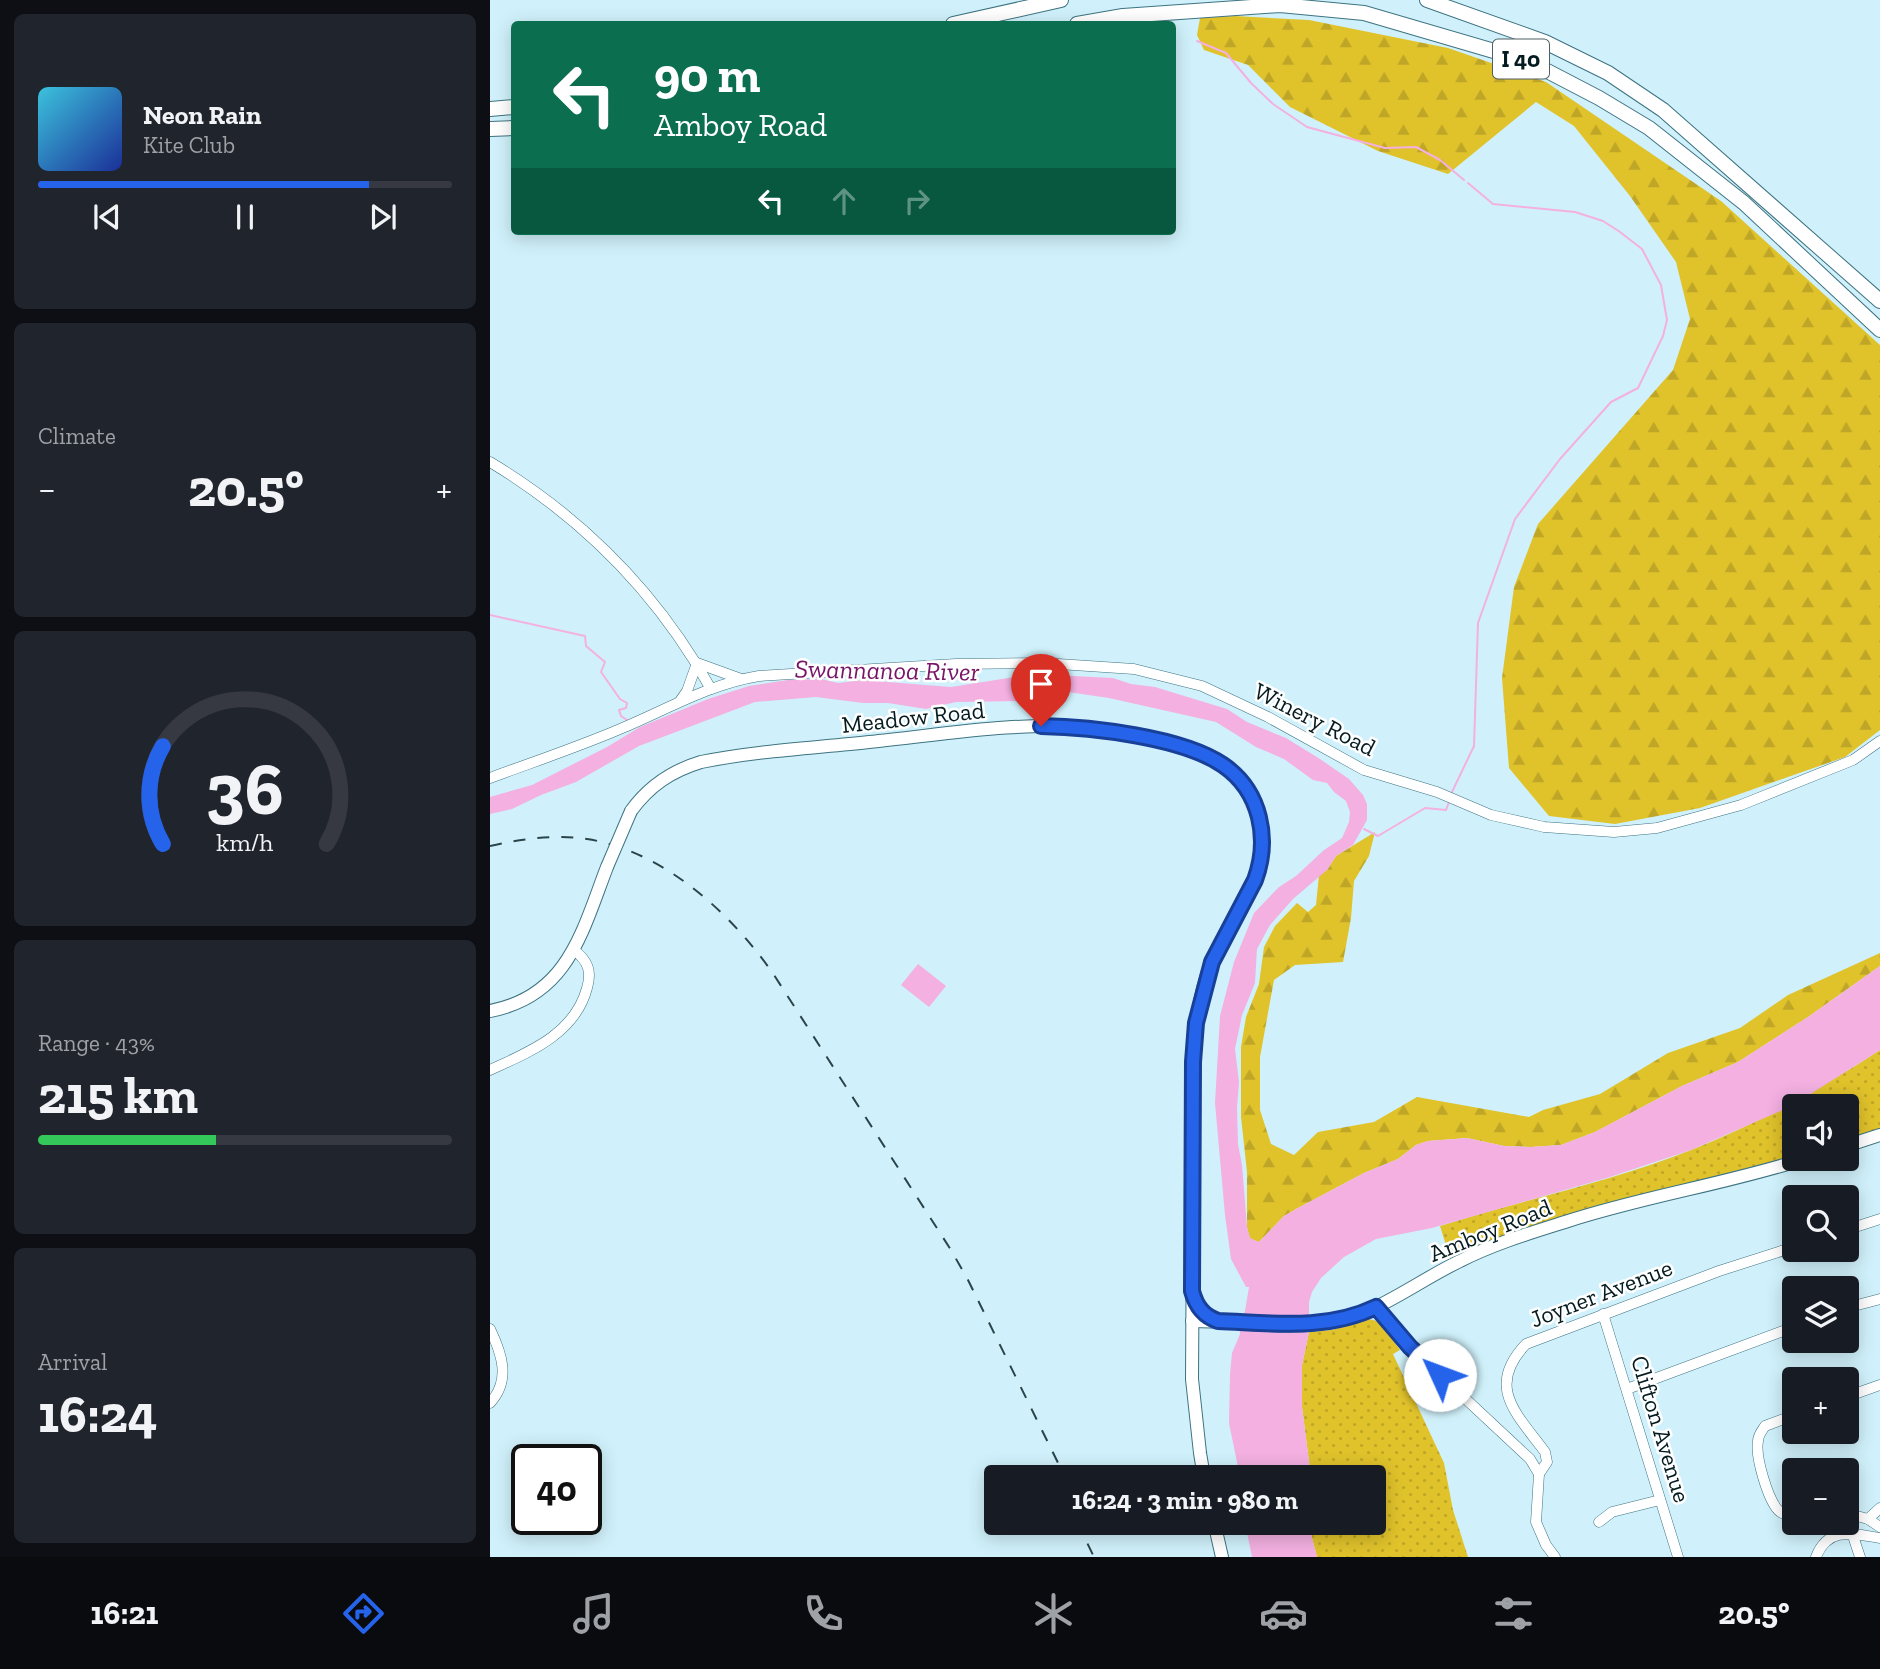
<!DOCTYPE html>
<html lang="en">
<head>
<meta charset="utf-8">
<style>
	body { margin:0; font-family:"Zilla Slab",serif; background:#20242c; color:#f1f3f6; height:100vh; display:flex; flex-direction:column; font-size:26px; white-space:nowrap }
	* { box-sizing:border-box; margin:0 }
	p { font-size:23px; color:#9ea1a6 }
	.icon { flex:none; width:38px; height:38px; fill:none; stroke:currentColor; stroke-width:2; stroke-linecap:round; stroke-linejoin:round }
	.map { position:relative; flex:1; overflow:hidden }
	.drawer { display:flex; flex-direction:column; gap:14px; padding:14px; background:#0d0f14; width:490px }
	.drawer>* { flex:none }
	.hud { position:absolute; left:21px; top:21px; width:665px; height:214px; border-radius:7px; box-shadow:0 4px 18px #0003; background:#0b6e4f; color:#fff; overflow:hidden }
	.buttons { position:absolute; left:1292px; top:1094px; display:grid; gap:14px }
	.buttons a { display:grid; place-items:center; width:77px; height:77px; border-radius:7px; background:#171b24; box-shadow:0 4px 18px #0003; font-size:35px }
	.speed { position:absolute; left:21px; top:1444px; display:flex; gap:14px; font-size:35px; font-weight:700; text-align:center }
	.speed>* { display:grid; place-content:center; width:91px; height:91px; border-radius:50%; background:#171b24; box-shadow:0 4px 18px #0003; line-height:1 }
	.speed .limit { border:4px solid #111; border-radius:10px; background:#fff; color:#111 }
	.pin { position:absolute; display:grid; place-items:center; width:60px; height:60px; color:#fff; margin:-72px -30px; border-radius:50% 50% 50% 0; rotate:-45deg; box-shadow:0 0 7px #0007 }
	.pin .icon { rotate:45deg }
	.me { position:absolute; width:77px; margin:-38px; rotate:313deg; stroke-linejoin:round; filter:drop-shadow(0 0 5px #0008) }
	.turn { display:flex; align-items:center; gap:24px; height:147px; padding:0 28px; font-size:32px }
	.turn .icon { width:91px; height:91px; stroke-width:2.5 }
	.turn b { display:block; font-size:49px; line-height:60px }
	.lanes { display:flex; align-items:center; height:66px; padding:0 28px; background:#0003; justify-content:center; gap:35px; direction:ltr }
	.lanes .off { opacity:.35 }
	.big { font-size:52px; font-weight:800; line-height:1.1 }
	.drawer .widget { flex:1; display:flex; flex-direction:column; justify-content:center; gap:10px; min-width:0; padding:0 24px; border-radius:10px; background:#20242c }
	.drawer .dial { align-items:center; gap:0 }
	.dial svg { height:182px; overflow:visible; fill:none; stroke:#363941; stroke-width:7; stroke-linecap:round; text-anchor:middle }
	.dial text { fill:#f1f3f6; stroke:none }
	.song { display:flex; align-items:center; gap:21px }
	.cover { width:84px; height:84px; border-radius:10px; background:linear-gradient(135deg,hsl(190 70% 55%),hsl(230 70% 35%)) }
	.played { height:7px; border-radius:4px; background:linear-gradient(90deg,#2563eb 80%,#363941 80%) }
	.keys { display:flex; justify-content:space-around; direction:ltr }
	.heat { display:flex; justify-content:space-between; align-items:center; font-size:38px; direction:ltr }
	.charge { height:10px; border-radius:5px; background:linear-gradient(90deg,#34c759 43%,#363941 0) }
	.trip { position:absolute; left:494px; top:1465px; width:402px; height:70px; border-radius:7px; background:#171b24; box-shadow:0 4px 18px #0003; font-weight:800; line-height:70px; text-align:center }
	.tabs { display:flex; height:112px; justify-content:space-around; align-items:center; background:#090b0e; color:#9ea1a6 }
	.tabs .icon { width:49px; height:49px }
	.tabs .active { color:#2563eb }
	.tabs b { font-size:32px; color:#f1f3f6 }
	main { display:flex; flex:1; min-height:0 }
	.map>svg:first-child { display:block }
	.forest { fill:url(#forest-firs) }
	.park { fill:url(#park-dots) }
	.water { fill:#f3b0e1 }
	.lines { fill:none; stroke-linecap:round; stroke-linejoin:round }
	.stream { stroke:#f3b0e1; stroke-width:2 }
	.minor-casing { stroke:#3d7381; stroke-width:11 }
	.major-casing { stroke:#3d7381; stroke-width:14 }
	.highway-casing { stroke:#3d7381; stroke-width:16 }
	.minor { stroke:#fff; stroke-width:10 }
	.major { stroke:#fff; stroke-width:12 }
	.highway { stroke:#fff; stroke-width:14 }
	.rail { stroke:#2b444a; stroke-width:2; stroke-dasharray:12 12; stroke-linecap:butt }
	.major-bridge-casing { stroke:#3d7381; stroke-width:14; stroke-linecap:butt }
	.major-bridge { stroke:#fff; stroke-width:12 }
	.route-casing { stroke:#184099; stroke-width:18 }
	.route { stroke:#2563eb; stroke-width:12 }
	.labels { text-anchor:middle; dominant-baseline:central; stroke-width:5; stroke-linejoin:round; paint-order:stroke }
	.shield { fill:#fff; stroke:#4f5f63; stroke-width:2 }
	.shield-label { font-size:23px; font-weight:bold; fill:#041b20 }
	.street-label { font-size:24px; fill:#041b20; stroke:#fff }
	.water-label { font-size:26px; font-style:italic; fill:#781566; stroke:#fff }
</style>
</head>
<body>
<main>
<section class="drawer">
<div class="widget">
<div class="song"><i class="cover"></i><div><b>Neon Rain</b><p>Kite Club</p></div></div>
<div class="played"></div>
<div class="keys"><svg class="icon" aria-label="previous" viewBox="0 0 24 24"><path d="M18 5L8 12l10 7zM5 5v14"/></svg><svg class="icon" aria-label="pause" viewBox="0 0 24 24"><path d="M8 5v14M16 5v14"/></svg><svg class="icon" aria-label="next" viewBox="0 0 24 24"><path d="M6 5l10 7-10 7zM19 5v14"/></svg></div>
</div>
<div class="widget"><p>Climate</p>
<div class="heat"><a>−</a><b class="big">20.5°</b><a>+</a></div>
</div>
<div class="widget dial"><svg viewBox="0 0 100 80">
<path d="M14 69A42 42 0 1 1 86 69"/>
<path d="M14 69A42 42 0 0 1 14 26" stroke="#2563eb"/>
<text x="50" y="56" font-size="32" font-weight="700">36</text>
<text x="50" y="72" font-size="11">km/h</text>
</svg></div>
<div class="widget"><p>Range · 43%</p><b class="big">215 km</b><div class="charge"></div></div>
<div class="widget"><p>Arrival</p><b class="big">16:24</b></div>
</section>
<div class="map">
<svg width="1390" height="1557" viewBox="0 0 1390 1557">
	<defs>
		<pattern id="forest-firs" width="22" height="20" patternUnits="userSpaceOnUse" patternTransform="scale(1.75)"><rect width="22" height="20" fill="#e0c22b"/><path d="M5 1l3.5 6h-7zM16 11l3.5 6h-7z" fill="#bfa626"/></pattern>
		<pattern id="park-dots" width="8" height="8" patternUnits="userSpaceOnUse" patternTransform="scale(1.75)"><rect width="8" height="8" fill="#e0c22b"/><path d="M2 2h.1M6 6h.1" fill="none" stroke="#bfa626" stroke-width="1.8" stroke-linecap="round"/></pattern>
	</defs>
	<rect width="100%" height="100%" fill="#d0f1fb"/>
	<g class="forest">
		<polygon points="745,16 819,20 958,48 1056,82 1231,201 1390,345 1390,730 1355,757 1210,808 1125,824 1059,816 1019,768 1012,678 1024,587 1048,524 1183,370 1200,319 1186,262 1140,196 1084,126 1046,102 958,174 888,151 800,107 758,65 714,50 707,35 710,18"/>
		<polygon points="885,832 879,856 864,881 861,918 853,962 805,965 784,980 770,1057 770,1110 781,1144 804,1155 828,1132 884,1122 927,1097 1039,1117 1053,1110 1110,1094 1178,1053 1250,1028 1298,995 1390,953 1390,966 1318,1017 1248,1062 1192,1086 1105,1132 1071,1145 1041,1147 1014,1146 977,1138 938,1141 926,1145 908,1159 874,1173 808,1208 794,1216 769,1242 760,1239 757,1227 757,1172 751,1117 751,1047 756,1017 769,984 774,947 785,926 807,903 818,912 826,905 829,875 837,870 846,856"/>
	</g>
	<g class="park">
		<path d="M1390 1050V1129L1356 1140V1106H1304V1156L1087 1212 1007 1238 960 1258 950 1226C1033 1200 1120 1182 1201 1150 1267 1124 1330 1089 1390 1050Z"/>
		<polygon points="879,1319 890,1322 910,1350 903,1354 954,1463 963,1510 978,1557 827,1557 822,1538 822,1523 884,1522 884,1477 821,1477 812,1407 812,1365 819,1332 842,1330"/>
	</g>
	<g class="water">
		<polygon points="544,674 623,678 641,684 665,687 737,709 757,722 796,738 830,759 859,779 873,795 877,804 877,820 863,845 846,856 837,870 803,899 780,925 767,949 765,983 752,1015 745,1049 749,1082 747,1108 748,1144 752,1165 757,1227 760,1238 769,1242 794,1216 808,1208 874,1173 908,1159 926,1145 938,1141 977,1138 1014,1146 1041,1147 1071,1145 1105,1132 1192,1086 1248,1062 1318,1017 1390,966 1390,1050 1300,1107 1201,1150 1120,1177 942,1228 886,1239 854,1257 831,1278 822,1292 819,1302 819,1332 812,1365 812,1407 821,1477 750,1477 739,1423 740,1374 742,1353 750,1334 749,1325 755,1311 759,1287 756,1287 741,1259 735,1215 725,1103 730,1016 744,962 764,913 789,887 806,876 834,850 852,838 859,822 860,812 856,801 844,792 837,783 823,780 794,759 766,747 726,722 619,698 578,692 528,701 466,702 436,709 398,703 373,703 326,697 265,702 149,746 86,782 51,795 22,809 0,814 0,797 42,785 117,747 150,727 218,699 259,686 298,680 331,679 348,683 373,680 461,687"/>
		<polygon points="428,964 456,986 439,1007 411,985"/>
		<polygon points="755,1523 822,1523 822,1538 827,1557 762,1557"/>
	</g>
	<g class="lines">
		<g class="stream">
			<polyline points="707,41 736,53 761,83 783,104 817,127 895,148 926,147 950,160 974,180"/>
			<polyline points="0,615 95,636 96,646 115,662 111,672 130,699 137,703 136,708 129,710 131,716 137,720"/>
			<polyline points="961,794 984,746 988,623 1025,519 1070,459 1121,402 1148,388 1173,336 1177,320 1171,285 1152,249 1130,232 1113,221 1085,212 1003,204 978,183"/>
			<polyline points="874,829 888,836 935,808 956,810 959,802"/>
		</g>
		<g class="minor-casing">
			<g id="minor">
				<path d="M0 462C93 518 168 594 221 689"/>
				<polyline points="190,701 197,691 207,663 251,679"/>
				<path d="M0 778C43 762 88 747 130 729 176 710 219 684 269 676L466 664 553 663 644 669 712 686 778 717 874 770 947 792 1001 815 1054 827 1124 832 1167 828 1251 805 1363 760 1390 741"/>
				<path d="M0 1070C39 1052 85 1034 97 988 102 971 98 961 84 950"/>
				<polyline points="1356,1230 1390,1219"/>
				<polyline points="886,1307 920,1347 1040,1459 1049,1474 1046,1522 1056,1545 1065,1557"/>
				<polyline points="1356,1308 1390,1299"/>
				<polyline points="1113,1314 1188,1557"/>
				<path d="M0 1329C12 1354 21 1380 0 1403"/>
				<polyline points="1137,1389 1304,1327"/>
				<polyline points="1356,1397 1390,1385"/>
				<path d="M1304 1415 1275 1426C1272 1431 1268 1435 1268 1441 1265 1457 1278 1499 1288 1510 1293 1515 1298 1515 1304 1516"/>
				<path d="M1049 1474 1057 1462 1055 1452C1027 1414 995 1387 1036 1344L1229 1271 1304 1247"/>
				<polyline points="1356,1513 1378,1519 1390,1527"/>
				<polyline points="1378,1519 1390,1508"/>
				<polyline points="1109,1522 1122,1512 1170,1500"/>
				<polyline points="1362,1533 1370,1557"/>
				<path d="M1326 1557C1338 1526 1363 1534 1390 1538"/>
			</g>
		</g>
		<g class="major-casing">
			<g id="major">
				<path d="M141 811C159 786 181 771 211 762 266 751 323 748 379 742 451 735 527 721 600 728 624 731 648 736 672 742 721 754 765 773 772 829 778 879 740 917 722 960 711 988 706 1018 704 1048L702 1379 710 1453 714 1477"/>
				<path d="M0 1011C78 996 92 932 117 867"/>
				<polyline points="1356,1146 1390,1135"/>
				<path d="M702 1321C750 1321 803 1332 851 1320 894 1309 930 1280 970 1261 1003 1244 1040 1233 1075 1222 1154 1196 1237 1184 1317 1158"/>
				<polyline points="724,1522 732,1557"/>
			</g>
		</g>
		<g class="highway-casing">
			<g id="highway">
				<polyline points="937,0 1055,42 1118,73 1173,110 1390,301"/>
				<polyline points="463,24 571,0"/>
				<polyline points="587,24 633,16 790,5 874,13 1038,61 1109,98 1159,128 1254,203 1390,330"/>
				<polyline points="0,109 24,107"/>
				<polyline points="0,129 24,128"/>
			</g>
		</g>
		<use href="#minor" class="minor"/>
		<use href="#major" class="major"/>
		<use href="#highway" class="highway"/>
		<g class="rail">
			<path d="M0 846C32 839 64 834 97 839 174 851 242 914 284 975L461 1250 478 1280 575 1477"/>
			<polyline points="587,1522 604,1557"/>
		</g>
		<g class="major-bridge-casing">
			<polyline id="major-bridge" points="117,867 141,811"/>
		</g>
		<use href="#major-bridge" class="major-bridge"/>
	</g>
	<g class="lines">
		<g class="route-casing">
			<path id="route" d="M551 726C601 727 692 737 733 765 771 791 780 839 765 880L722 962 706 1023 703 1062 702 1291C706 1306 713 1316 728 1321 782 1323 836 1331 886 1307L920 1347 950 1375"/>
		</g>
		<use href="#route" class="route"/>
	</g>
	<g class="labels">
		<rect class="shield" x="1003" y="39.5" width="56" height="39" rx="5"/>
		<g class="shield-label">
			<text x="1031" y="59">I 40</text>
		</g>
		<g class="street-label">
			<text transform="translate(423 717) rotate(-6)">Meadow Road</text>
			<text transform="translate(825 719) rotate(27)">Winery Road</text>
			<text transform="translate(1000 1230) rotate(-22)">Amboy Road</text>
			<text transform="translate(1111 1293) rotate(-21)">Joyner Avenue</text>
			<text transform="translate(1171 1429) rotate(73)">Clifton Avenue</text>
		</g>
		<g class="water-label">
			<text transform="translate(397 670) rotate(1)">Swannanoa River</text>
		</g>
	</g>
</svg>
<div class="buttons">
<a><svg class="icon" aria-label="sound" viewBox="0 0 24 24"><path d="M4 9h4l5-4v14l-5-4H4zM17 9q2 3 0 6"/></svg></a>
<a><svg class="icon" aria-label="search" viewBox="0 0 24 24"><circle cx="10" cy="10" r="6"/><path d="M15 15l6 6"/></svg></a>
<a><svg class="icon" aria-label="layers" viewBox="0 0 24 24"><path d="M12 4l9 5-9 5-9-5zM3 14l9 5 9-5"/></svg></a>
<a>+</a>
<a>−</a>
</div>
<div class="speed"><div class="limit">40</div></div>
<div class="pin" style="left:551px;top:726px;background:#d93025"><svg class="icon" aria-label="arrive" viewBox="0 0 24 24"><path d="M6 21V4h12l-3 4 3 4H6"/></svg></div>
<svg class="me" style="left:950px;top:1375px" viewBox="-20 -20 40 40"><circle r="19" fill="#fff"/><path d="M0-13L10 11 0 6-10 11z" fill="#2563eb"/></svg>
<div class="trip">16:24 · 3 min · 980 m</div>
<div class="hud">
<div class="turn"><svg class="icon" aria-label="left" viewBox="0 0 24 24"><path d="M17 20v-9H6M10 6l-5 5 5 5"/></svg><div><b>90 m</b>Amboy Road</div></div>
<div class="lanes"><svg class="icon" aria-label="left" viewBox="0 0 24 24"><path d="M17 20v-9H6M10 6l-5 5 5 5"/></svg><svg class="icon off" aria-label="ahead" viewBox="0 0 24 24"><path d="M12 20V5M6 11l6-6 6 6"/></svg><svg class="icon off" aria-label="right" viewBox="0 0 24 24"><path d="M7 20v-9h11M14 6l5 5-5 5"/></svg></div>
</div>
</div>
</main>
<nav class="tabs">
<b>16:21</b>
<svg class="icon active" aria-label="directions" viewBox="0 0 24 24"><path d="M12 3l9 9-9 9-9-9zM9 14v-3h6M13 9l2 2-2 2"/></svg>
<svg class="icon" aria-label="music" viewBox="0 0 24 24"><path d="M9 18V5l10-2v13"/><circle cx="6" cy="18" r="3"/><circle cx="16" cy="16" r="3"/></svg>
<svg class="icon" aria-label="phone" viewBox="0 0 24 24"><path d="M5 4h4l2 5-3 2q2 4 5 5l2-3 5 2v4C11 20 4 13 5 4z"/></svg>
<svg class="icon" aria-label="climate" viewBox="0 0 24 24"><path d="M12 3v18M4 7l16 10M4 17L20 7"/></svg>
<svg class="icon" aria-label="car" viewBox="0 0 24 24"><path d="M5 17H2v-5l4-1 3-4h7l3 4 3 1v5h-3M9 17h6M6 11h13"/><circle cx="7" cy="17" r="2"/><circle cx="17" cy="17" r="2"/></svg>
<svg class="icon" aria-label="filters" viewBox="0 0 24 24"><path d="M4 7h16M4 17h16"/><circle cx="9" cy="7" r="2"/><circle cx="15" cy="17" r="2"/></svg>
<b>20.5°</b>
</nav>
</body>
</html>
